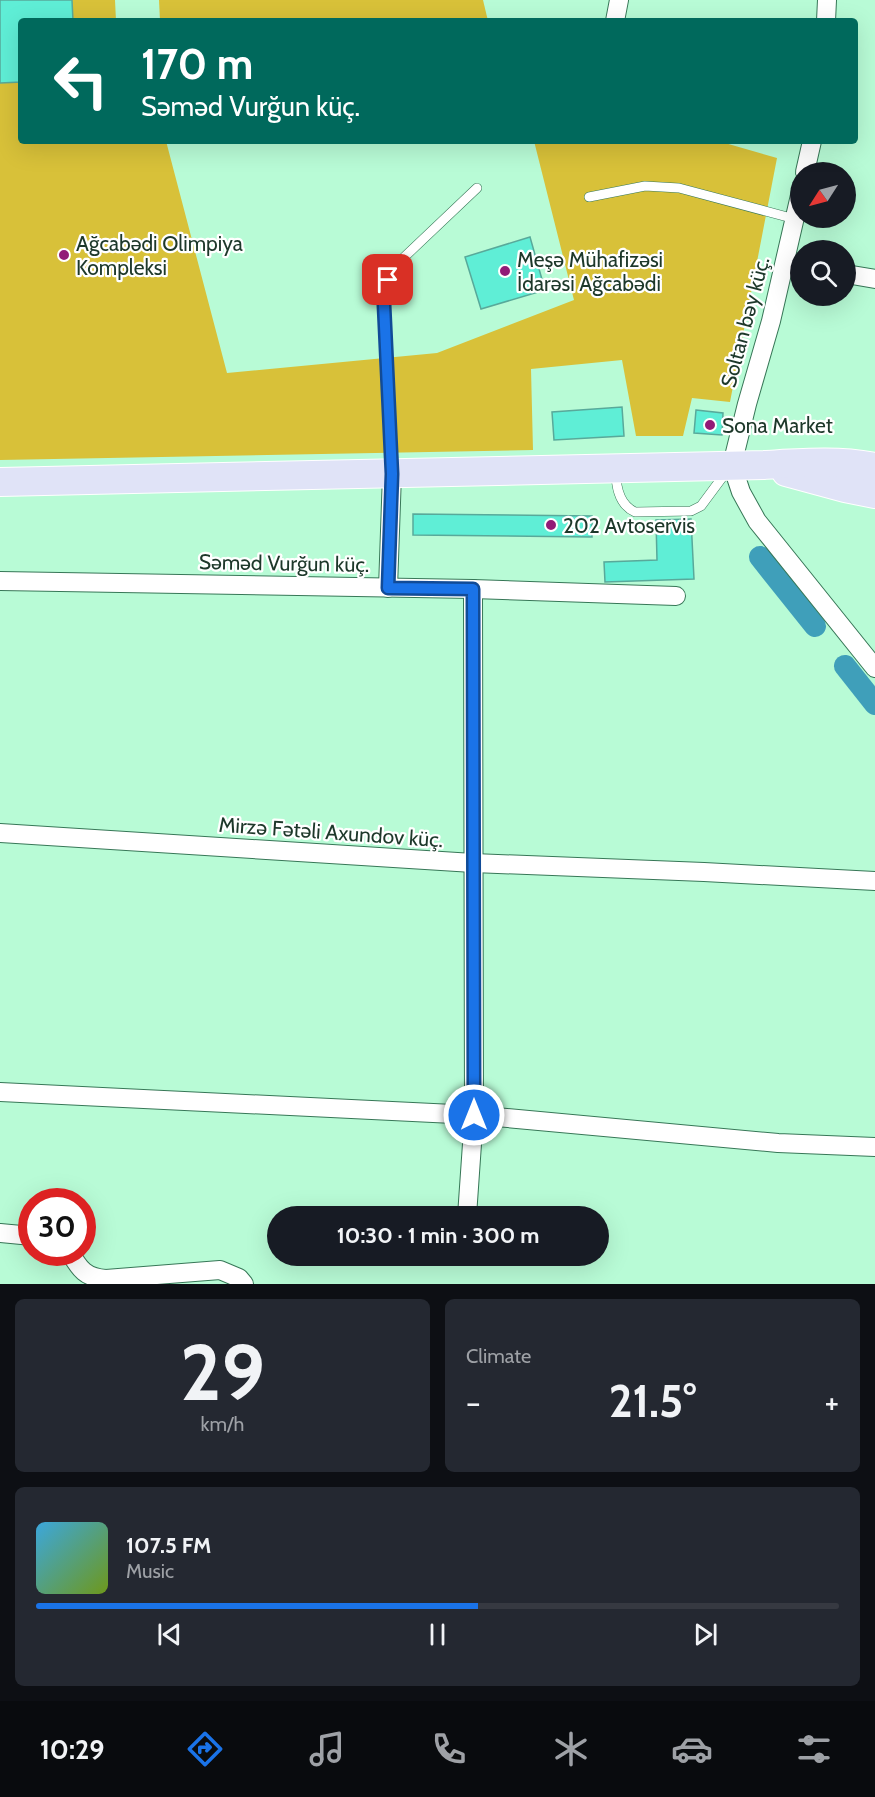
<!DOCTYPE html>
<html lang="en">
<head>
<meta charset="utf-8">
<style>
	body { margin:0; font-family:Cabin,sans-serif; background:#242831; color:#f1f3f6; height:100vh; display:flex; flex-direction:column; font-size:22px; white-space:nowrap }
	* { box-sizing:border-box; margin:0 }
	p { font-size:20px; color:#9ea1a6 }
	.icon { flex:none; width:33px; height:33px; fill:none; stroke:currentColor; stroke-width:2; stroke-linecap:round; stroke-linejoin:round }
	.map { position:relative; height:1284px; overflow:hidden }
	.side { display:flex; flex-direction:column; gap:15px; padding:15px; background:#0d0f14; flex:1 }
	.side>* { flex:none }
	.guide { position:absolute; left:18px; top:18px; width:840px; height:126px; border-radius:6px; box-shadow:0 6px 24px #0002; background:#00695c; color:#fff; overflow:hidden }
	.needle { width:39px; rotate:234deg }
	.fabs { position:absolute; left:790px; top:162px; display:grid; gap:12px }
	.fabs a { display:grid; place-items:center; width:66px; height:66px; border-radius:50%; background:#171b24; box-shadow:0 6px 24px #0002; font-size:30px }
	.speed { position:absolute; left:18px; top:1188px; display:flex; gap:12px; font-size:30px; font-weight:700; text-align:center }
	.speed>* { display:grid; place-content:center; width:78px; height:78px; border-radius:50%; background:#171b24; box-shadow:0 6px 24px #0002; line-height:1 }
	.speed .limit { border:9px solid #d22; background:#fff; color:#111 }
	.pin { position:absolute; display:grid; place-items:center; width:51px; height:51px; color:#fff; margin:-26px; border-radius:12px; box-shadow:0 3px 9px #0006 }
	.me { position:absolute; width:66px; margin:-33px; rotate:0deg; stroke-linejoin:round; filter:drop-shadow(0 0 4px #0008) }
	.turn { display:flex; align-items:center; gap:21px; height:126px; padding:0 24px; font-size:27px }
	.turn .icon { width:78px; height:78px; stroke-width:2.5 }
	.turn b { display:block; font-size:42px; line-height:51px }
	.big { font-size:45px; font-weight:800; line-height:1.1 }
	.side .card { flex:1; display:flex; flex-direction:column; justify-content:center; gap:9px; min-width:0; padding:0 21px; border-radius:9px; background:#242831 }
	.side .dial { align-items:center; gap:0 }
	.dial b { font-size:78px; line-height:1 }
	.song { display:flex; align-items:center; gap:18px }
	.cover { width:72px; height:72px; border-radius:9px; background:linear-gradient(135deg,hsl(200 70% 55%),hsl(80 70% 35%)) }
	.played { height:6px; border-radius:3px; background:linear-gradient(90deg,#1a73e8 55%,#363941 55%) }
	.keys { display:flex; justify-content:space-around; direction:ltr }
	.heat { display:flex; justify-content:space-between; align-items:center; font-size:33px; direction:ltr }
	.side .tiles { flex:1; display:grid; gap:15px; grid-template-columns:1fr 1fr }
	.card:last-child { grid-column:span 2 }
	.trip { position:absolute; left:267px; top:1206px; width:342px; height:60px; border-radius:30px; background:#171b24; box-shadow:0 6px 24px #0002; font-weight:800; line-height:60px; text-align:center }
	.tab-bar { display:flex; height:96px; justify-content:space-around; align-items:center; background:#090b0e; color:#9ea1a6 }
	.tab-bar .icon { width:42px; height:42px }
	.tab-bar .current { color:#1a73e8 }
	.tab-bar b { font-size:27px; color:#f1f3f6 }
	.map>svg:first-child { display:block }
	.green { fill:#d8c139 }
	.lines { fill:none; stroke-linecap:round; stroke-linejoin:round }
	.canal { stroke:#3f9fba; stroke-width:22 }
	.building { fill:#5feed6; stroke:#58a99a; stroke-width:1.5 }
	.service-casing { stroke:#377757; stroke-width:10 }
	.minor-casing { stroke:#377757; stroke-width:20 }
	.primary-casing { stroke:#fff; stroke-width:30 }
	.service { stroke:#fff; stroke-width:9 }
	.minor { stroke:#fff; stroke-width:18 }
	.primary { stroke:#e0e3f7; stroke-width:28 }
	.route-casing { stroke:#114b97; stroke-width:15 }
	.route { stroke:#1a73e8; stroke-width:10 }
	.poi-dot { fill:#921a77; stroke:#fff; stroke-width:2 }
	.labels { text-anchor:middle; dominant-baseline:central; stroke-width:4.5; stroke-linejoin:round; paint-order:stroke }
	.poi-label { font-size:21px; fill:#1d382a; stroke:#fff; text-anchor:start }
	.street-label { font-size:21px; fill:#1d382a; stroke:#fff }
</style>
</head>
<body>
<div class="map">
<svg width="875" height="1284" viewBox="0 0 875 1284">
	<rect width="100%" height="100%" fill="#b8fbd6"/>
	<g class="green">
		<polygon points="0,0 115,0 116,21 21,21 21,141 166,141 227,373 437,353 574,300 534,141 718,141 777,158 730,402 692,398 683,436 636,436 622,360 531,369 533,450 0,460"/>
		<polygon points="159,0 483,0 488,21 160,21"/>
	</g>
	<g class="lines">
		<g class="canal">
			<polyline points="760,557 815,626"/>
			<polyline points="845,666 875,704"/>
		</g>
	</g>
	<g class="building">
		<polygon points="0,0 72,0 73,21 21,21 21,82 0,83"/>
		<polygon points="530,237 545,290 481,309 465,257"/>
		<polygon points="622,407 624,436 554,440 552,412"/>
		<polygon points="696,410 723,413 722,435 694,433"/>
		<polygon points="413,514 592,516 592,537 413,535"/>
		<polygon points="691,519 694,579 605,582 604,562 657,560 656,520"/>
	</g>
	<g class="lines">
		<g class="service-casing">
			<g id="service">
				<polyline points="589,197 645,186 679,188 795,219"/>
				<polyline points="392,470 384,305 388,280 398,263 477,188"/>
				<path d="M616 472C616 488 620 505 635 512L691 511 701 506 727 471"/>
			</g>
		</g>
		<g class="minor-casing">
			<g id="minor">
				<polyline points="615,21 619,0"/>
				<polyline points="826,21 827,0"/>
				<polyline points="805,172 812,141"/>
				<polyline points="801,191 771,321 747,404 732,465 741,492 757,521 875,668"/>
				<polyline points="846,274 875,279"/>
				<polyline points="0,581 473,589 676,596"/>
				<polyline points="388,588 392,474"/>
				<polyline points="0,833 473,863 704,872 875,881"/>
				<polyline points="0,1092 474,1115 778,1143 875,1147"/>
				<polyline points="467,1216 474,1115 473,589"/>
				<polyline points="0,1233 32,1236"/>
				<path d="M70 1252C79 1269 86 1278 106 1279L220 1270 239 1278 244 1284"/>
			</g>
		</g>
		<g class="primary-casing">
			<g id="primary">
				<polyline points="786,472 845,488 875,494"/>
				<path d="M0 482 764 465C802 463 838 460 875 467"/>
			</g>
		</g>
		<use href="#service" class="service"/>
		<use href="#minor" class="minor"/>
		<use href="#primary" class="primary"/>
	</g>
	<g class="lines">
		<g class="route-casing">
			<polyline id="route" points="388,280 384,305 392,474 388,588 473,589 474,1115"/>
		</g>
		<use href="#route" class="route"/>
	</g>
	<g class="poi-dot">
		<circle cx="64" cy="255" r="6"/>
		<circle cx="505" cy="271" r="6"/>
		<circle cx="710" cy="425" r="6"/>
		<circle cx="551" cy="525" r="6"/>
	</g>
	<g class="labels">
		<g class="poi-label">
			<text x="76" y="243">Ağcabədi Olimpiya<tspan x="76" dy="24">Kompleksi</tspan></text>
			<text x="517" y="259">Meşə Mühafizəsi<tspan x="517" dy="24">İdarəsi Ağcabədi</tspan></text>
			<text x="722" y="425">Sona Market</text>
			<text x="563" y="525">202 Avtoservis</text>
		</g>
		<g class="street-label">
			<text transform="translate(745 322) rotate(-75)">Soltan bəy küç.</text>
			<text transform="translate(284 563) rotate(1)">Səməd Vurğun küç.</text>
			<text transform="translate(331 832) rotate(4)">Mirzə Fətəli Axundov küç.</text>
		</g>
	</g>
</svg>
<div class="fabs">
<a><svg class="needle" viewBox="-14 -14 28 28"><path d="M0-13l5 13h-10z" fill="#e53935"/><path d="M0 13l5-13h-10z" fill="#9ea1a6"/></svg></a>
<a><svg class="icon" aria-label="search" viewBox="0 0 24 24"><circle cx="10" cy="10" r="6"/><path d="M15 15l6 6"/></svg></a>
</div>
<div class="speed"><div class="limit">30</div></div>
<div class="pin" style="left:388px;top:280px;background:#d93025"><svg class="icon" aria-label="arrive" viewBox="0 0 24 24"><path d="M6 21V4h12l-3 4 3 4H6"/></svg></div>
<svg class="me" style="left:474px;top:1115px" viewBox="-20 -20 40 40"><circle r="17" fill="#1a73e8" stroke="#fff" stroke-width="3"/><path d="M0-11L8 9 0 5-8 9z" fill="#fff"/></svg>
<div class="trip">10:30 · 1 min · 300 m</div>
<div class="guide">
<div class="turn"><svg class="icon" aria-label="left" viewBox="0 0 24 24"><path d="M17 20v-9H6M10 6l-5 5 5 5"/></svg><div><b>170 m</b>Səməd Vurğun küç.</div></div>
</div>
</div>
<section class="side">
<div class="tiles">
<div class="card dial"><b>29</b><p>km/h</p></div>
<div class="card"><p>Climate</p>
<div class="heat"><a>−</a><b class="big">21.5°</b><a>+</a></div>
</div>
<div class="card">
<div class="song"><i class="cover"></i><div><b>107.5 FM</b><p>Music</p></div></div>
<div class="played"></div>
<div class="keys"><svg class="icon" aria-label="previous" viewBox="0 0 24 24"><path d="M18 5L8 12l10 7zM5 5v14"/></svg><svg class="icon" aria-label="pause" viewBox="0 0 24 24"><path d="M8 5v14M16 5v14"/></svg><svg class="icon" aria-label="next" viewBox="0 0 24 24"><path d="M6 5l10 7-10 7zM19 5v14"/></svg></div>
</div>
</div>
</section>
<nav class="tab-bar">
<b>10:29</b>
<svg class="icon current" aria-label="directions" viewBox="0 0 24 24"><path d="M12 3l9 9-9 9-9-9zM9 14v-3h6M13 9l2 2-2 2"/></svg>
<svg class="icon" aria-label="music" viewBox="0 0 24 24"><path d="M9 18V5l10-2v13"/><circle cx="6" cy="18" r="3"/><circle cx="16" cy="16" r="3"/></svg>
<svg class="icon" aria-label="phone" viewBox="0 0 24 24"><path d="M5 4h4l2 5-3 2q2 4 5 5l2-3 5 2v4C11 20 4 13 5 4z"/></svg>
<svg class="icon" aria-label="climate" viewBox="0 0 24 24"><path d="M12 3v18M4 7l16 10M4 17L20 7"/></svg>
<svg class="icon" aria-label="car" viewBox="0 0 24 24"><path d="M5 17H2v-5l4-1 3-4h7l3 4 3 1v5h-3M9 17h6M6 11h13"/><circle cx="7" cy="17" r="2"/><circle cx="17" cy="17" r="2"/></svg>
<svg class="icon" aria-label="filters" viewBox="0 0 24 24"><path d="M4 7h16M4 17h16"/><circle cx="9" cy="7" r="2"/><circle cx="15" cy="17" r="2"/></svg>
</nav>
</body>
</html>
